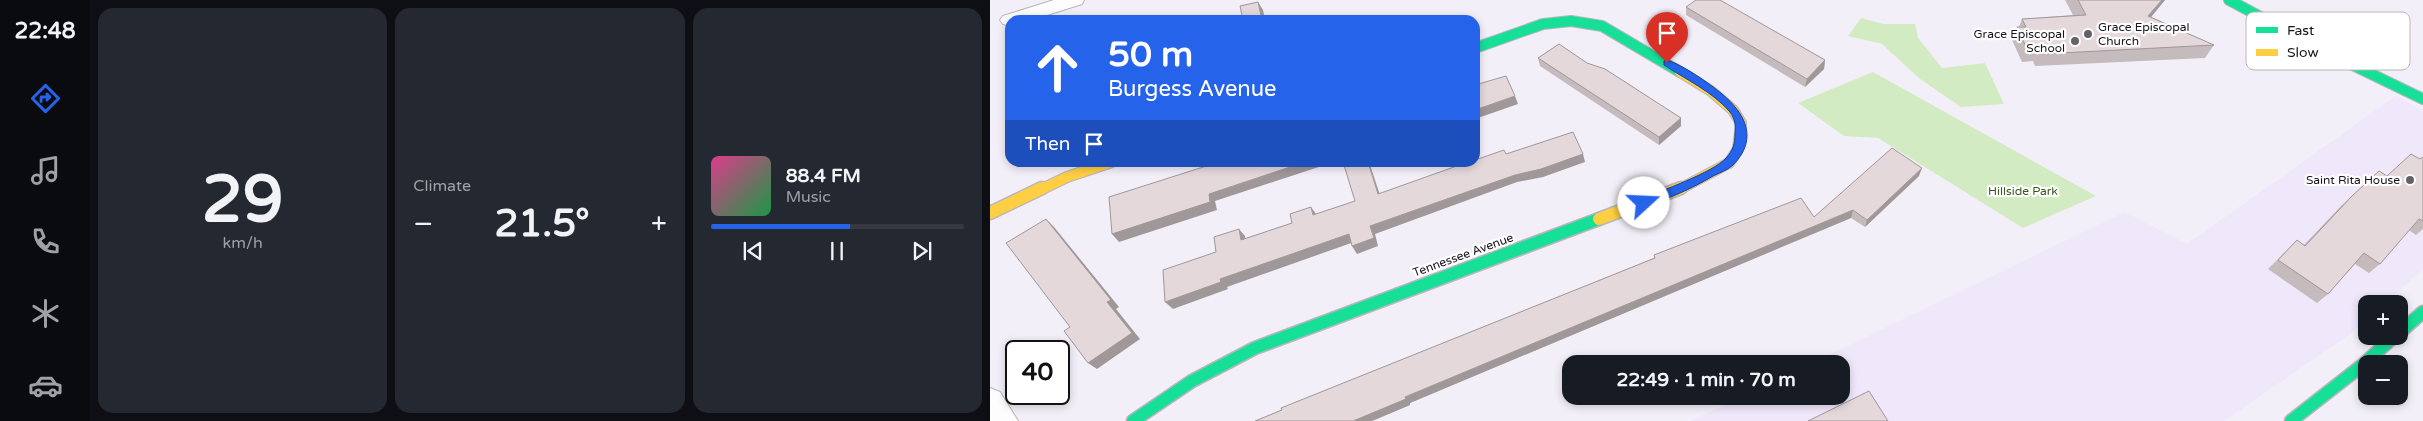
<!DOCTYPE html>
<html lang="en">
<head>
<meta charset="utf-8">
<style>
	body { margin:0; font-family:"Varela Round",sans-serif; background:#242831; color:#f1f3f6; height:100vh; display:flex; flex-direction:column; font-size:19px; white-space:nowrap }
	* { box-sizing:border-box; margin:0 }
	p { font-size:16px; color:#9ea1a6 }
	.icon { flex:none; width:28px; height:28px; fill:none; stroke:currentColor; stroke-width:2; stroke-linecap:round; stroke-linejoin:round }
	.map { position:relative; flex:1; overflow:hidden }
	.drawer { display:flex; flex-direction:column; gap:8px; padding:8px; background:#0d0f14; width:900px }
	.drawer>* { flex:none }
	.hud { position:absolute; left:15px; top:15px; width:475px; height:152px; border-radius:15px; box-shadow:0 2px 8px #0003; background:#2563eb; color:#fff; overflow:hidden }
	.buttons { position:absolute; left:1368px; top:295px; display:grid; gap:10px }
	.buttons a { display:grid; place-items:center; width:50px; height:50px; border-radius:10px; background:#171b24; box-shadow:0 2px 8px #0003; font-size:25px }
	.speed { position:absolute; left:15px; top:340px; display:flex; gap:10px; font-size:25px; font-weight:700; text-align:center }
	.speed>* { display:grid; place-content:center; width:65px; height:65px; border-radius:50%; background:#171b24; box-shadow:0 2px 8px #0003; line-height:1 }
	.speed .limit { border:2px solid #111; border-radius:8px; background:#fff; color:#111 }
	.pin { position:absolute; display:grid; place-items:center; width:42px; height:42px; color:#fff; margin:-51px -21px; border-radius:50% 50% 50% 0; rotate:-45deg; box-shadow:0 0 5px #0007 }
	.pin .icon { rotate:45deg }
	.me { position:absolute; width:55px; margin:-28px; rotate:70deg; stroke-linejoin:round; filter:drop-shadow(0 0 4px #0008) }
	.turn { display:flex; align-items:center; gap:18px; height:105px; padding:0 20px; font-size:22px }
	.turn .icon { width:65px; height:65px; stroke-width:2.5 }
	.turn b { display:block; font-size:35px; line-height:42px }
	.then { display:flex; align-items:center; height:48px; padding:0 20px; background:#0003; gap:10px; font-size:19px }
	.big { font-size:38px; font-weight:700; line-height:1.1 }
	.drawer .widget { flex:1; display:flex; flex-direction:column; justify-content:center; gap:8px; min-width:0; padding:0 18px; border-radius:15px; background:#242831 }
	.drawer .dial { align-items:center; gap:0 }
	.dial b { font-size:65px; line-height:1 }
	.song { display:flex; align-items:center; gap:15px }
	.cover { width:60px; height:60px; border-radius:8px; background:linear-gradient(135deg,hsl(330 70% 55%),hsl(140 70% 35%)) }
	.played { height:5px; border-radius:2px; background:linear-gradient(90deg,#2563eb 55%,#363941 55%) }
	.keys { display:flex; justify-content:space-around; direction:ltr }
	.heat { display:flex; justify-content:space-between; align-items:center; font-size:28px; direction:ltr }
	.drawer .tiles { flex:1; display:grid; gap:8px; grid-template-columns:repeat(3,1fr) }
	.trip { position:absolute; left:572px; top:355px; width:288px; height:50px; border-radius:15px; background:#171b24; box-shadow:0 2px 8px #0003; font-weight:700; line-height:50px; text-align:center }
	main { display:flex; flex:1; min-height:0 }
	.dock { display:flex; flex-direction:column; width:90px; justify-content:space-around; align-items:center; background:#090b0e; color:#9ea1a6 }
	.dock .icon { width:35px; height:35px }
	.dock .on { color:#2563eb }
	.dock b { font-size:22px; color:#f1f3f6 }
	.map>svg:first-child { display:block }
	.built { fill:#efe7fa }
	.green { fill:#d3ebc2 }
	.lines { fill:none; stroke-linecap:round; stroke-linejoin:round }
	.street-casing { stroke:#b8b5bc; stroke-width:2 }
	.fast-far1-casing { stroke:#b8b5bc; stroke-width:12 }
	.fast-casing { stroke:#b8b5bc; stroke-width:15 }
	.slow-far1-casing { stroke:#b8b5bc; stroke-width:12 }
	.slow-casing { stroke:#b8b5bc; stroke-width:15 }
	.street { fill:#fdfdfe; fill-rule:evenodd }
	.fast-far1 { stroke:#16e098; stroke-width:10 }
	.fast { stroke:#16e098; stroke-width:12 }
	.slow-far1 { stroke:#ffcf43; stroke-width:10 }
	.slow { stroke:#ffcf43; stroke-width:12 }
	.wall { fill:#c5babc }
	.shaded-wall { fill:#a09799 }
	.building { fill:#e5d8db; stroke:#a09799 }
	.route { fill:#2563eb; stroke:#184099 }
	.poi-dot { fill:#646168; stroke:#fff; stroke-width:2 }
	.labels { text-anchor:middle; dominant-baseline:central; stroke-width:4.5; stroke-linejoin:round; paint-order:stroke }
	.poi-label { font-size:12px; fill:#17141b; stroke:#fff; text-anchor:end }
	.park-label { font-size:12px; fill:#39571f; stroke:#fff }
	.street-label { font-size:12px; fill:#17141b; stroke:#fff }
	.key { fill:#fff; stroke:#b9b8bb; stroke-width:1 }
	.key-label { font-size:14px; fill:#17141b }
</style>
</head>
<body>
<main>
<nav class="dock">
<b>22:48</b>
<svg class="icon on" aria-label="directions" viewBox="0 0 24 24"><path d="M12 3l9 9-9 9-9-9zM9 14v-3h6M13 9l2 2-2 2"/></svg>
<svg class="icon" aria-label="music" viewBox="0 0 24 24"><path d="M9 18V5l10-2v13"/><circle cx="6" cy="18" r="3"/><circle cx="16" cy="16" r="3"/></svg>
<svg class="icon" aria-label="phone" viewBox="0 0 24 24"><path d="M5 4h4l2 5-3 2q2 4 5 5l2-3 5 2v4C11 20 4 13 5 4z"/></svg>
<svg class="icon" aria-label="climate" viewBox="0 0 24 24"><path d="M12 3v18M4 7l16 10M4 17L20 7"/></svg>
<svg class="icon" aria-label="car" viewBox="0 0 24 24"><path d="M5 17H2v-5l4-1 3-4h7l3 4 3 1v5h-3M9 17h6M6 11h13"/><circle cx="7" cy="17" r="2"/><circle cx="17" cy="17" r="2"/></svg>
</nav>
<section class="drawer">
<div class="tiles">
<div class="widget dial"><b>29</b><p>km/h</p></div>
<div class="widget"><p>Climate</p>
<div class="heat"><a>−</a><b class="big">21.5°</b><a>+</a></div>
</div>
<div class="widget">
<div class="song"><i class="cover"></i><div><b>88.4 FM</b><p>Music</p></div></div>
<div class="played"></div>
<div class="keys"><svg class="icon" aria-label="previous" viewBox="0 0 24 24"><path d="M18 5L8 12l10 7zM5 5v14"/></svg><svg class="icon" aria-label="pause" viewBox="0 0 24 24"><path d="M8 5v14M16 5v14"/></svg><svg class="icon" aria-label="next" viewBox="0 0 24 24"><path d="M6 5l10 7-10 7zM19 5v14"/></svg></div>
</div>
</div>
</section>
<div class="map">
<svg width="1433" height="421" viewBox="0 0 1433 421">
	<rect width="100%" height="100%" fill="#f3eff8"/>
	<polygon class="built" points="1406,96 1433,111 1433,269 1394,304 1376,304 1376,319 1360,334 1234,421 701,421 752,396 851,396 851,364 820,364 1135,212 1197,244"/>
	<g class="green">
		<polygon points="871,18 894,24 925,24 928,38 952,68 995,63 1014,104 971,107 930,79 892,44 858,36"/>
		<polygon points="883,72 1106,196 1033,228 888,138 854,136 808,103"/>
	</g>
	<g class="lines">
		<g class="street-casing">
			<g id="street">
				<polygon points="64,0 94,0 92,4 41,20 20,20 20,26 13,24 10,20 13,16"/>
				<polygon points="0,388 10,392 28,421 0,421"/>
			</g>
		</g>
		<g class="fast-far1-casing">
			<g id="fast-far1">
				<polyline points="1239,0 1340,54 1433,99"/>
				<polyline points="485,48 553,24 581,21 612,26 690,72"/>
			</g>
		</g>
		<g class="fast-casing">
			<g id="fast">
				<polyline points="1409,333 1433,312"/>
				<polyline points="143,421 202,381 265,348 609,219"/>
				<polyline points="1301,421 1370,367 1405,336"/>
			</g>
		</g>
		<g class="slow-far1-casing">
			<g id="slow-far1">
				<polyline points="50,190 77,177 122,162"/>
				<polyline points="688,190 739,163 748,149 751,123 743,110 721,91 690,72"/>
			</g>
		</g>
		<g class="slow-casing">
			<g id="slow">
				<polyline points="0,213 52,188"/>
				<polyline points="609,219 691,188"/>
			</g>
		</g>
		<use href="#street" class="street"/>
		<use href="#fast-far1" class="fast-far1"/>
		<use href="#fast" class="fast"/>
		<use href="#slow-far1" class="slow-far1"/>
		<use href="#slow" class="slow"/>
	</g>
	<g class="wall">
		<polygon points="1075,0 1175,0 1161,17 1224,45 1215,58 1045,66 1043,61 1032,62 1022,40 1027,27 1029,27 1032,19 1083,15"/>
		<polygon points="696,7 835,60 834,69 815,87 696,15"/>
		<polygon points="548,58 597,63 691,118 691,126 669,145 550,66"/>
		<polygon points="1433,157 1433,229 1426,235 1419,230 1390,264 1379,273 1365,264 1338,294 1327,303 1278,269 1307,240 1314,245 1351,206 1362,196 1397,176 1430,159"/>
		<polygon points="929,176 875,227 861,218 420,403 420,405 382,421 265,421 664,258 664,255 824,217"/>
	</g>
	<g class="shaded-wall">
		<polygon points="1172,0 1175,0 1151,29 1158,16"/>
		<polygon points="268,2 273,10 275,20 272,20"/>
		<polygon points="835,60 834,69 815,87 817,79"/>
		<polygon points="525,96 528,104 485,119 485,110"/>
		<polygon points="691,118 691,126 669,145 669,137"/>
		<polygon points="593,154 595,162 553,177 527,182 385,234 388,246 367,254 362,246 380,226 525,175"/>
		<polygon points="315,162 344,162 225,201 227,210 129,242 122,234 219,194"/>
		<polygon points="378,162 379,162 392,201 388,194"/>
		<polygon points="932,168 929,176 875,227 877,220"/>
		<polygon points="321,207 326,214 323,215"/>
		<polygon points="863,210 861,218 420,403 420,405 382,421 363,421 415,397"/>
		<polygon points="56,219 64,227 129,307 126,309 150,339 107,369 98,363 117,302"/>
		<polygon points="249,229 255,236 257,248 251,240"/>
		<polygon points="359,234 364,242 237,287 238,289 183,309 175,302 230,279"/>
	</g>
	<g class="building">
		<polygon points="706,0 730,0 835,60 817,79 696,7"/>
		<polygon points="1088,0 1172,0 1158,16 1224,45 1051,54 1049,49 1037,49 1027,27 1036,27 1032,19 1096,15"/>
		<polygon points="268,2 272,20 253,20 250,6"/>
		<polygon points="569,44 597,63 615,69 691,118 669,137 548,58"/>
		<polygon points="516,76 525,96 485,110 485,85"/>
		<polygon points="583,132 593,154 551,169 525,175 380,226 384,238 362,246 359,234 230,279 231,282 175,302 173,270 226,252 224,237 249,229 251,240 302,223 300,214 321,207 323,215 365,201 353,162 378,162 388,194 478,162 485,162 485,160 514,150 516,154"/>
		<polygon points="902,148 932,168 877,220 863,210 415,397 416,399 363,421 265,421 292,410 291,408 665,258 664,255 811,198 824,217"/>
		<polygon points="1421,154 1430,159 1433,157 1433,221 1429,219 1390,264 1374,253 1338,294 1288,260 1307,240 1315,246 1362,196 1389,171 1397,176"/>
		<polygon points="229,162 315,162 219,194 220,202 122,234 119,197"/>
		<polygon points="56,219 121,300 117,302 142,333 98,363 74,331 80,327 16,243"/>
		<polygon points="879,391 898,421 818,421"/>
	</g>
	<path class="route" d="M677 60C693 65 719 83 732 94 755 113 769 139 743 165 738 170 729 173 723 176 701 189 678 199 654 207L650 206V199C669 192 724 172 736 158 743 151 745 143 745 134 746 125 745 119 740 112 723 92 695 79 674 65V61Z"/>
	<g class="poi-dot">
		<circle cx="1098" cy="34" r="5"/>
		<circle cx="1085" cy="41" r="5"/>
		<circle cx="1420" cy="180" r="5"/>
	</g>
	<g class="labels">
		<g class="poi-label">
			<text x="1108" y="27" text-anchor="start">Grace Episcopal<tspan x="1108" dy="14">Church</tspan></text>
			<text x="1075" y="34">Grace Episcopal<tspan x="1075" dy="14">School</tspan></text>
			<text x="1410" y="180">Saint Rita House</text>
		</g>
		<g class="park-label">
			<text x="1033" y="191">Hillside Park</text>
		</g>
		<g class="street-label">
			<text transform="translate(473 255) rotate(-20)">Tennessee Avenue</text>
		</g>
	</g>
	<rect x="1256" y="12" width="164" height="58" rx="8" class="key"/>
	<rect x="1266" y="27" width="22" height="6" fill="#16e098"/>
	<rect x="1266" y="49" width="22" height="7" fill="#ffcf43"/>
	<g class="key-label">
		<text x="1297" y="35">Fast</text>
		<text x="1297" y="57">Slow</text>
	</g>
</svg>
<div class="buttons">
<a>+</a>
<a>−</a>
</div>
<div class="speed"><div class="limit">40</div></div>
<div class="pin" style="left:677px;top:63px;background:#d93025"><svg class="icon" aria-label="arrive" viewBox="0 0 24 24"><path d="M6 21V4h12l-3 4 3 4H6"/></svg></div>
<svg class="me" style="left:654px;top:203px" viewBox="-20 -20 40 40"><circle r="19" fill="#fff"/><path d="M0-13L10 11 0 6-10 11z" fill="#2563eb"/></svg>
<div class="trip">22:49 · 1 min · 70 m</div>
<div class="hud">
<div class="turn"><svg class="icon" aria-label="ahead" viewBox="0 0 24 24"><path d="M12 20V5M6 11l6-6 6 6"/></svg><div><b>50 m</b>Burgess Avenue</div></div>
<div class="then">Then<svg class="icon" aria-label="arrive" viewBox="0 0 24 24"><path d="M6 21V4h12l-3 4 3 4H6"/></svg></div>
</div>
</div>
</main>
</body>
</html>
